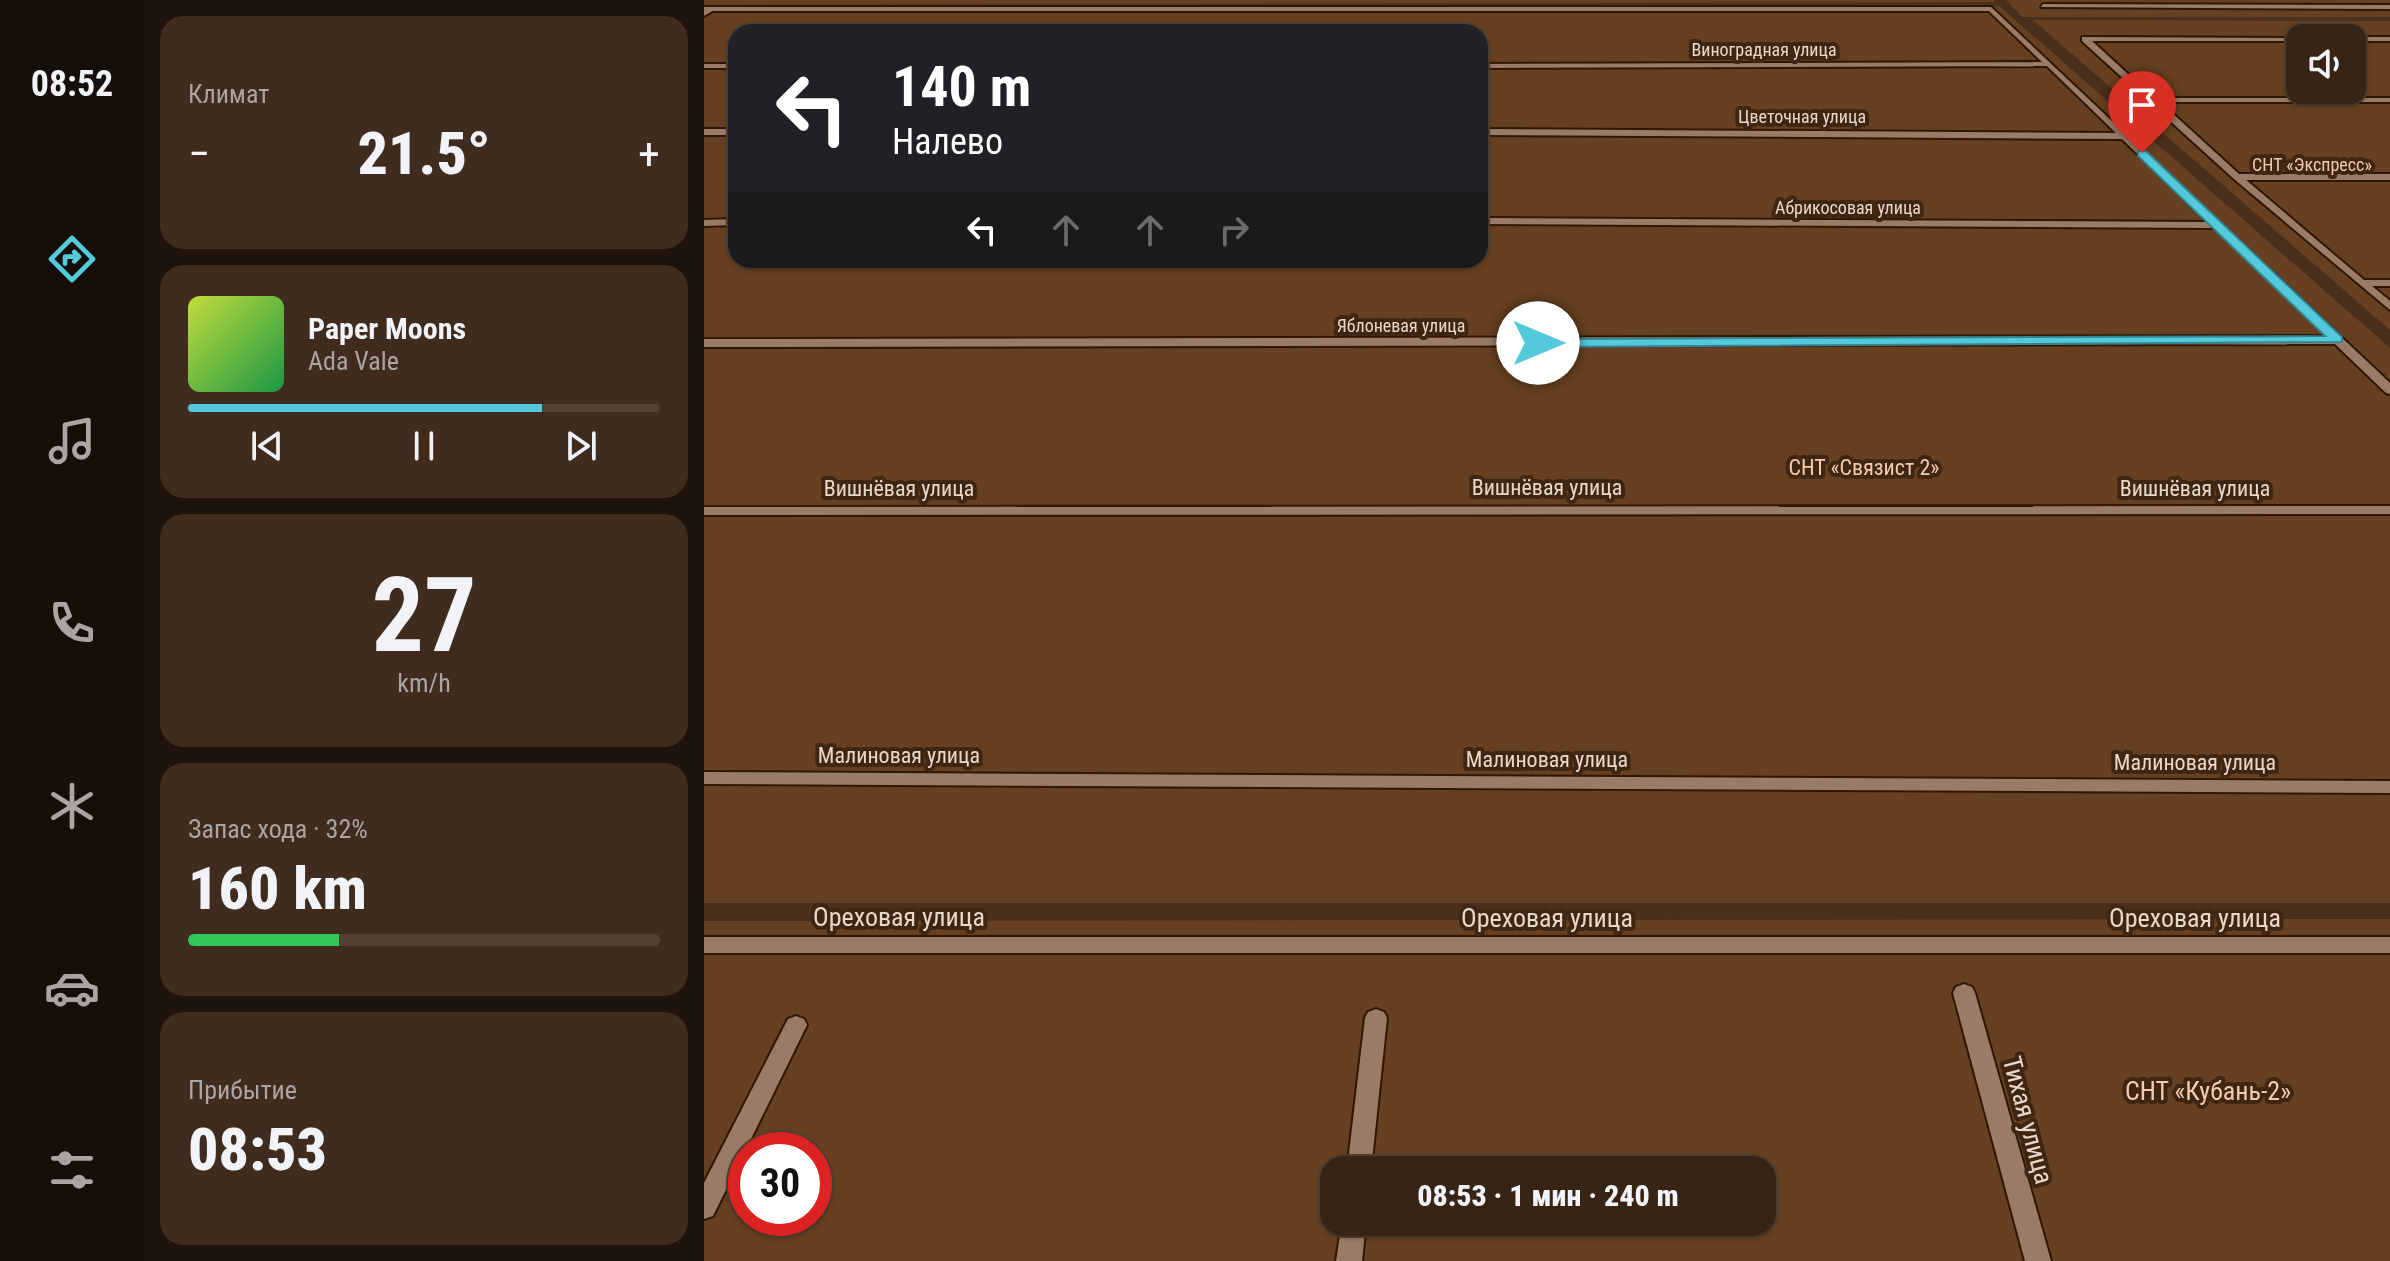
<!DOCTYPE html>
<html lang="ru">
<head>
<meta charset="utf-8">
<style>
	body { margin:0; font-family:"Roboto Condensed",sans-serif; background:#3f2c1e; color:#f1f3f6; height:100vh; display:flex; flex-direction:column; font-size:30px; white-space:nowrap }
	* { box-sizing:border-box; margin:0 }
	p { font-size:26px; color:#aba4a0 }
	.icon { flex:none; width:44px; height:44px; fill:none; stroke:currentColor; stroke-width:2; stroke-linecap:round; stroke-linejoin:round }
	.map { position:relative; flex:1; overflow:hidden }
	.side { display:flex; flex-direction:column; gap:16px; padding:16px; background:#1f140c; width:560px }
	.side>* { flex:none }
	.guide { position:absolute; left:24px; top:24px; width:760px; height:244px; border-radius:24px; box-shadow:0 2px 6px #0004,0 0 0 2px #524134; background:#202124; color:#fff; overflow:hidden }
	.controls { position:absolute; left:1582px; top:24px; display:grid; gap:16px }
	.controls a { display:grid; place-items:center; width:80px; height:80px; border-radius:16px; background:#382415; box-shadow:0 2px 6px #0004,0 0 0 2px #524134; font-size:40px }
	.speed { position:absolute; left:24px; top:1132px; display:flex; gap:16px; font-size:40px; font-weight:700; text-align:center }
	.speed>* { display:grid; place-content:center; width:104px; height:104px; border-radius:50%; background:#382415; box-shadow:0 2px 6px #0004,0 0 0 2px #524134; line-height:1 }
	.speed .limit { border:12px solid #d22; background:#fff; color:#111 }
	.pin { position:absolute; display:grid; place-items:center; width:68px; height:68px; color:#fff; margin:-82px -34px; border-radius:50% 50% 50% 0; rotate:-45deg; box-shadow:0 0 8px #0007 }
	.pin .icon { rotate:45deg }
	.me { position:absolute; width:88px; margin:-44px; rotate:90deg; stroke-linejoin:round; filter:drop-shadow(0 0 6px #0008) }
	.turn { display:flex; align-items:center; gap:28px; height:168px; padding:0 32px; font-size:36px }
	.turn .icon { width:104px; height:104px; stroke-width:2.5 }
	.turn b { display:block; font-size:56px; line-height:68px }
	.lanes { display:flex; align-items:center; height:76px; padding:0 32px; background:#0003; justify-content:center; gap:40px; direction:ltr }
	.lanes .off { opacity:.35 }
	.big { font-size:60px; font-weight:800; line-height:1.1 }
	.side .widget { flex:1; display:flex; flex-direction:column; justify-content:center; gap:12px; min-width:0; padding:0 28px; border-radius:24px; background:#3f2c1e }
	.side .dial { align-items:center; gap:0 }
	.dial b { font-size:104px; line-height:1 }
	.song { display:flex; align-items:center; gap:24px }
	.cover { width:96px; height:96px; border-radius:12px; background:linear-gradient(135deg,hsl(70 70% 55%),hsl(140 70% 35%)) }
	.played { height:8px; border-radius:4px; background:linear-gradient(90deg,#53cadc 75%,#524134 75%) }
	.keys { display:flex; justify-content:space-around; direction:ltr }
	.heat { display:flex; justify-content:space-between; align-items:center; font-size:44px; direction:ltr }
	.charge { height:12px; border-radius:6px; background:linear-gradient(90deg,#34c759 32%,#524134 0) }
	.trip { position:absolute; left:616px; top:1156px; width:456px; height:80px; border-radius:24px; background:#382415; box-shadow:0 2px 6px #0004,0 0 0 2px #524134; font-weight:800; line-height:80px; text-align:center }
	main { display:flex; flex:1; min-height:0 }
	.menu { display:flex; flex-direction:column; width:144px; justify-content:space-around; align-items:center; background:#160e08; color:#aba4a0 }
	.menu .icon { width:56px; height:56px }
	.menu .on { color:#53cadc }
	.menu b { font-size:36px; color:#f1f3f6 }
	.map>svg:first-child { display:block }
	.green { fill:#664020; fill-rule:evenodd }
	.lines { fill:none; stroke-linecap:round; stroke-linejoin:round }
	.minor-casing { stroke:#2f1703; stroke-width:4 }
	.tertiary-casing { stroke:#2f1703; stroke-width:4 }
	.minor { fill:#9a7c66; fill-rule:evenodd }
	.tertiary { fill:#9a7c66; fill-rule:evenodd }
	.route { fill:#53cadc; stroke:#36838f; stroke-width:2 }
	.labels { text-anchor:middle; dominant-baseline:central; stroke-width:8; stroke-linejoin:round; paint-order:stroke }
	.far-street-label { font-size:18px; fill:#e8d8cb; stroke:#3f2612 }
	.far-park-label { font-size:18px; fill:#f3ccb0; stroke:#3f2612 }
	.park-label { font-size:22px; fill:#f3ccb0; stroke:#3f2612 }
	.street-label { font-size:22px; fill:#e8d8cb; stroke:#3f2612 }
	.near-street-label { font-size:26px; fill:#e8d8cb; stroke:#3f2612 }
	.near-park-label { font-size:26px; fill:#f3ccb0; stroke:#3f2612 }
</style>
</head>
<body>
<main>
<nav class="menu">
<b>08:52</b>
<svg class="icon on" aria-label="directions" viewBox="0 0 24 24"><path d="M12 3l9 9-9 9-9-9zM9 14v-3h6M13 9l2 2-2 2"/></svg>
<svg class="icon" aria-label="music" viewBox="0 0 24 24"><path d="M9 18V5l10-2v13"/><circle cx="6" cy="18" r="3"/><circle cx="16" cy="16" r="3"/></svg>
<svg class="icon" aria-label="phone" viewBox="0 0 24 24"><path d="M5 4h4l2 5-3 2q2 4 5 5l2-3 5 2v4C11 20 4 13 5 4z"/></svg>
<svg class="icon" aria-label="climate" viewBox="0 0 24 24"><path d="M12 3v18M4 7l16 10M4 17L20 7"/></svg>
<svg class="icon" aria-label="car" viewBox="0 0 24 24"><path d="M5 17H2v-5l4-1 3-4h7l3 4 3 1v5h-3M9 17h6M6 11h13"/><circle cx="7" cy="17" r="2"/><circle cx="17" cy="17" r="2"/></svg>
<svg class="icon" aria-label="filters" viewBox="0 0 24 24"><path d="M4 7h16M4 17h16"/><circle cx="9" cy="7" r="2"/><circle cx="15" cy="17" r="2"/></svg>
</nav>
<section class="side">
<div class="widget"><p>Климат</p>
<div class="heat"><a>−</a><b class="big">21.5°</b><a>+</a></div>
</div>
<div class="widget">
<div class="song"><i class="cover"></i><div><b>Paper Moons</b><p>Ada Vale</p></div></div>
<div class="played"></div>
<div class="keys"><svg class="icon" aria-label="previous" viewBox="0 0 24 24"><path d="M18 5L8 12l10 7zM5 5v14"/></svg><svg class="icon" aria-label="pause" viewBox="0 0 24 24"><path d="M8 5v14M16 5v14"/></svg><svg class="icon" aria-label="next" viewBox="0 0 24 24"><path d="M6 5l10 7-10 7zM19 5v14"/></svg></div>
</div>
<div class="widget dial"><b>27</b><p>km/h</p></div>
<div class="widget"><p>Запас хода · 32%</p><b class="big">160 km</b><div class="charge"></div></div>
<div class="widget"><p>Прибытие</p><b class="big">08:53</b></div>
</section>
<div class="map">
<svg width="1686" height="1261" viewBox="0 0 1686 1261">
	<rect width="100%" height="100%" fill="#4a301c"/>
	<g class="green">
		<polygon points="0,0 1289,0 1291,2 0,5"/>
		<polygon points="1302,0 1686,0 1686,17 1318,17"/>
		<path d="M0 6H1295L1686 348V903H0ZM32 32H776V260H32Z"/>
		<path d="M1329 20 1686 21V330ZM1596 38H1648V90H1596Z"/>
		<path d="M1686 919V1261H0V921ZM42 1150H110V1218H42ZM630 1170H1058V1222H630Z"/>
	</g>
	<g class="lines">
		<g class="minor-casing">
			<g id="minor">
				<polygon points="1339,4 1686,5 1686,9 1337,7"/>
				<polygon points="0,7 1287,7 1686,383 1686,394 1682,393 1631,344 0,347 0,339 1623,336 1511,228 776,224 776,218 1504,222 1418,139 776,135 776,129 1412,133 1343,66 776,68 776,64 1338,62 1285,11 0,11"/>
				<polygon points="1378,37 1599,38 1596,38 1596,41 1388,41 1450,98 1686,98 1686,102 1456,102 1535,174 1686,174 1686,180 1542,180 1660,280 1686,280 1686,286 1668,286 1686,301 1686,310 1530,179 1378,41"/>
				<polygon points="1648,37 1686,37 1686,41 1648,41 1648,38 1645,38"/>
				<rect x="0" y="64" width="32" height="4"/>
				<rect x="0" y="129" width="32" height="6"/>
				<polygon points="32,219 32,225 0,226 0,220"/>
				<polygon points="1686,506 1686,514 0,515 0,507"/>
				<polygon points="0,772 1686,781 1686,793 0,784"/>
				<polygon points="1260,984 1268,987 1271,993 1347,1261 1321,1261 1249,993 1252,987"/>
				<polygon points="672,1009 680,1012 683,1018 667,1170 643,1170 661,1018 664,1012"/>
				<polygon points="92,1016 100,1019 103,1025 9,1216 0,1219 0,1183 84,1019"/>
				<polygon points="638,1222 662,1222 658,1261 632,1261"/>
			</g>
		</g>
		<g class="tertiary-casing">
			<g id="tertiary">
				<polygon points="8,7 10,10 0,16 0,11"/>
				<rect x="0" y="937" width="1686" height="16"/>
			</g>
		</g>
		<use href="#minor" class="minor"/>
		<use href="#tertiary" class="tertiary"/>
	</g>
	<polygon class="route" points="1434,151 1442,151 1638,337 1638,342 834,347 827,343 834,339 1621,336 1434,156"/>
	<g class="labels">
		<g class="far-street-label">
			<text x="1060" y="49">Виноградная улица</text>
			<text x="1098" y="116">Цветочная улица</text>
			<text x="1144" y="207">Абрикосовая улица</text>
			<text x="697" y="325">Яблоневая улица</text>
		</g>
		<g class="far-park-label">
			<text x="1608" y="164">СНТ «Экспресс»</text>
		</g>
		<g class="park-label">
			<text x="1160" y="467">СНТ «Связист 2»</text>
		</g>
		<g class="street-label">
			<text x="843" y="487">Вишнёвая улица</text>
			<text x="195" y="488">Вишнёвая улица</text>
			<text x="1491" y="488">Вишнёвая улица</text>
			<text x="195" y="755">Малиновая улица</text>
			<text x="843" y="759">Малиновая улица</text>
			<text x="1491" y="762">Малиновая улица</text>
		</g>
		<g class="near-street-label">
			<text x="195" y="917">Ореховая улица</text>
			<text x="843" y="918">Ореховая улица</text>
			<text x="1491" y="918">Ореховая улица</text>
			<text transform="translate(1324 1120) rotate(75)">Тихая улица</text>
		</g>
		<g class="near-park-label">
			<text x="1504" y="1091">СНТ «Кубань-2»</text>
		</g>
	</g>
</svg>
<div class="controls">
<a><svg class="icon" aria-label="sound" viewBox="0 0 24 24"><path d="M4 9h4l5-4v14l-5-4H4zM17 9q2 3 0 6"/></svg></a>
</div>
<div class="speed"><div class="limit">30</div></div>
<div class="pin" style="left:1438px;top:153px;background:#d93025"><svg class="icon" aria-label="arrive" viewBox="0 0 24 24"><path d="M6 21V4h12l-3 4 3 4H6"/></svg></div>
<svg class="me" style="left:834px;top:343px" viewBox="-20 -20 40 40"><circle r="19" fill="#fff"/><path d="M0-13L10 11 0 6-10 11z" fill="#53cadc"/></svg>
<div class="trip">08:53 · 1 мин · 240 m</div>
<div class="guide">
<div class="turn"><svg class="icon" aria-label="left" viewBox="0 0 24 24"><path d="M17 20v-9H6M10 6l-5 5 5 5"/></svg><div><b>140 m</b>Налево</div></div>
<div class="lanes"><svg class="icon" aria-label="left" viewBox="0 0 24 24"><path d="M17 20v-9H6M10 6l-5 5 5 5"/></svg><svg class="icon off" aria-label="ahead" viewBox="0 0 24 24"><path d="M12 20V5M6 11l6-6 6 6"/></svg><svg class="icon off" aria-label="ahead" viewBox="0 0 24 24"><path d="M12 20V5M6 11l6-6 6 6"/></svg><svg class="icon off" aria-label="right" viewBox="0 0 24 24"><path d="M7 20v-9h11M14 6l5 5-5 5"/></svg></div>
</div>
</div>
</main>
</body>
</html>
